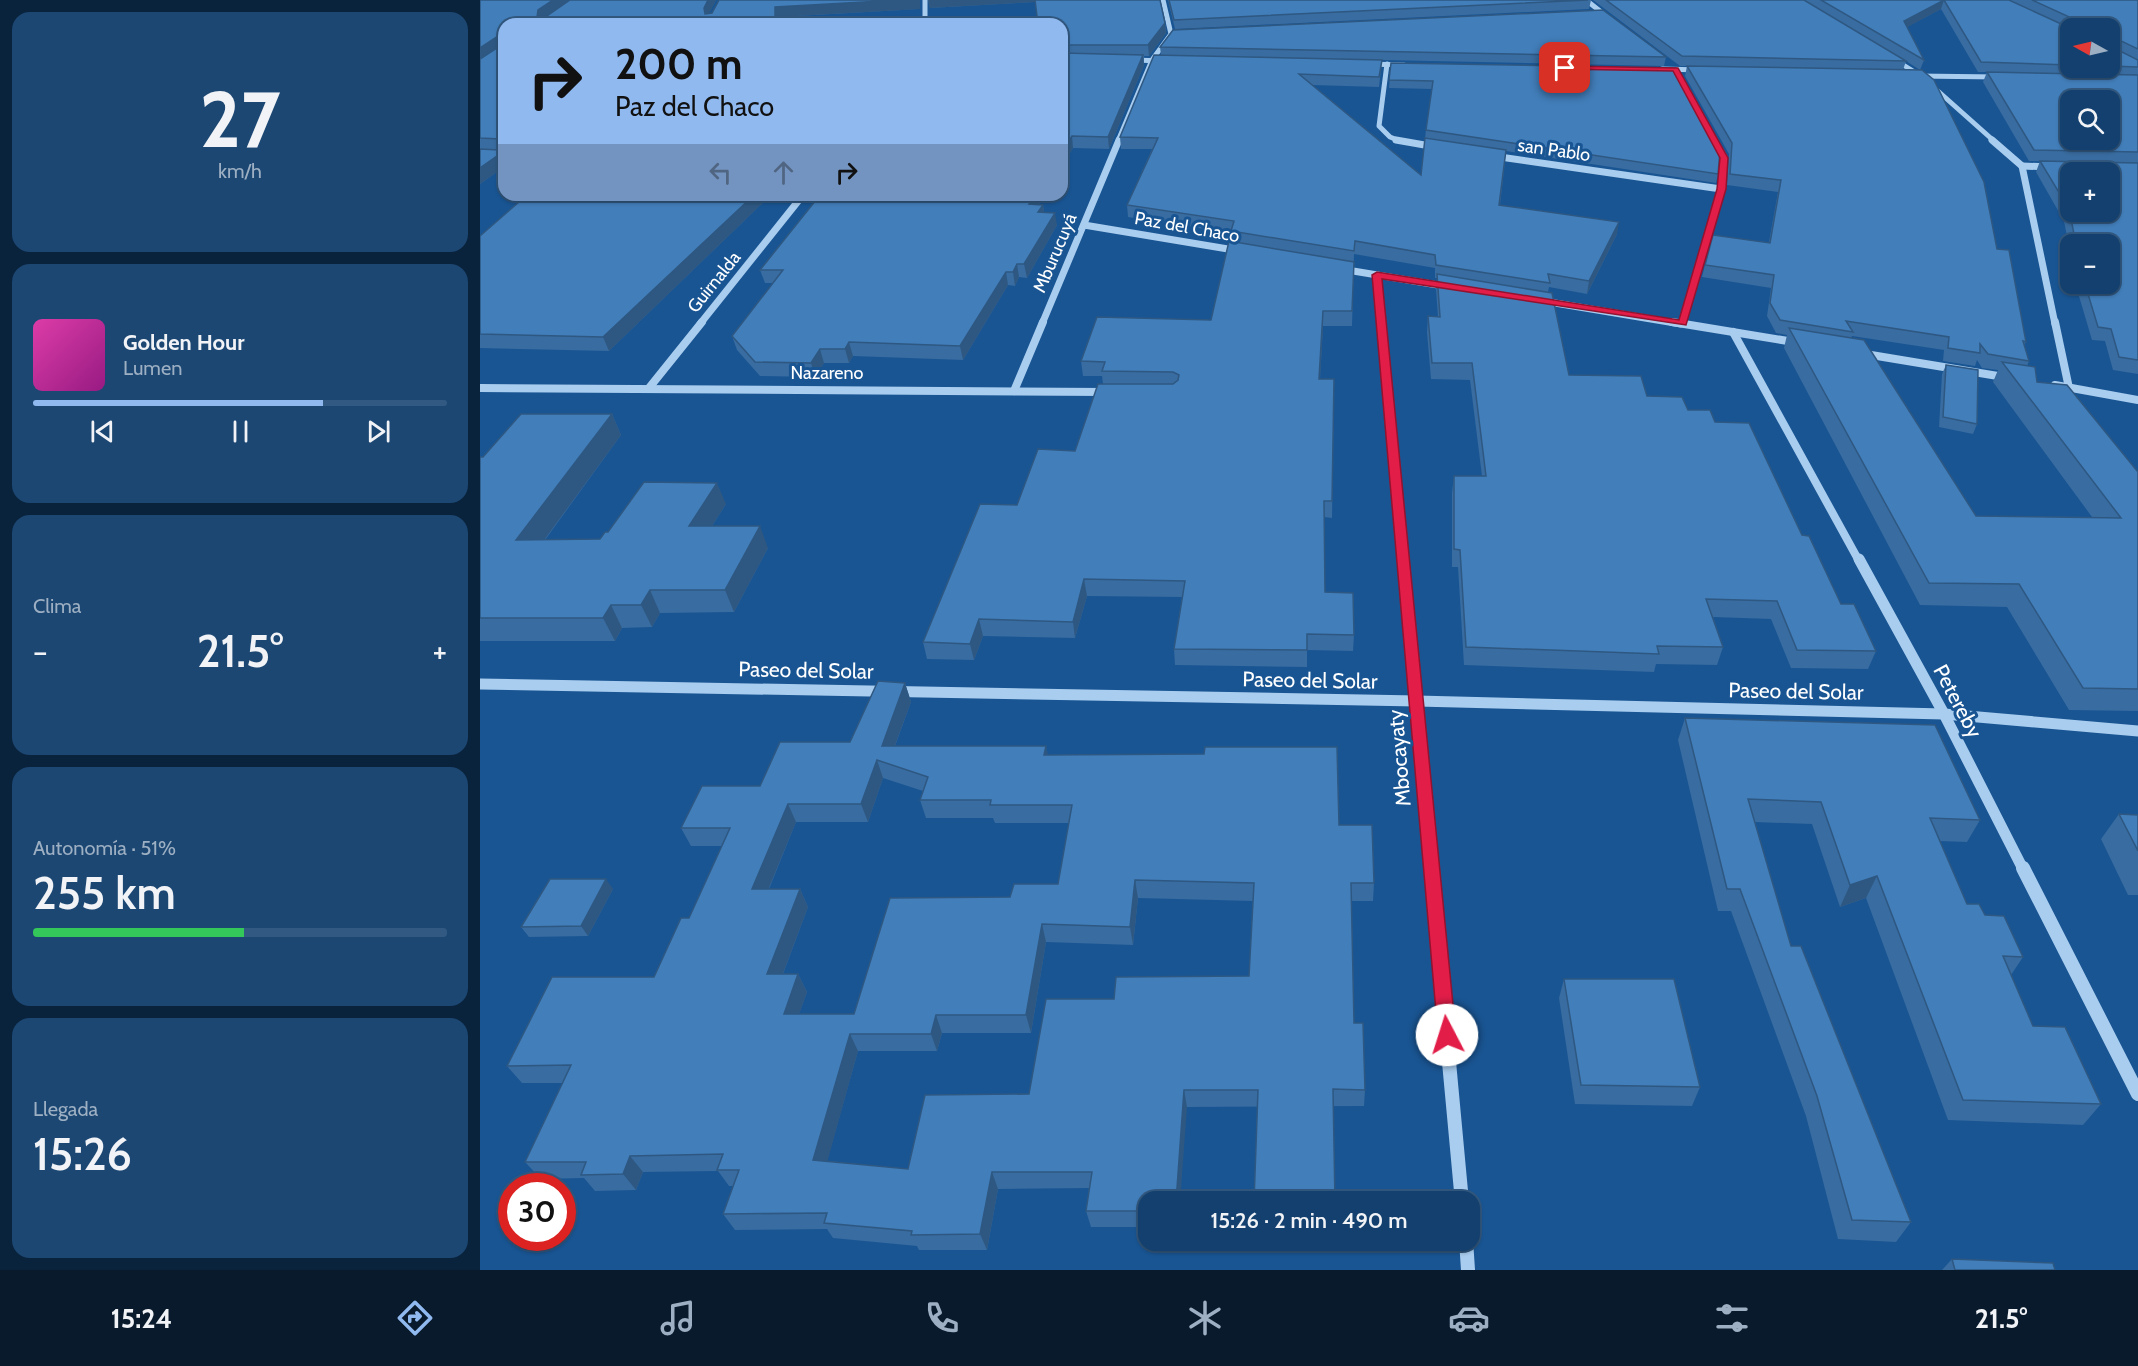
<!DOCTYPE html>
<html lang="es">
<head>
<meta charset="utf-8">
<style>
	body { margin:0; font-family:Cabin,sans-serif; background:#1c4773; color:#f1f3f6; height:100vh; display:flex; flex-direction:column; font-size:22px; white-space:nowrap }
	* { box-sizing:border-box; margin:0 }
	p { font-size:20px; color:#9dafc2 }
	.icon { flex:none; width:33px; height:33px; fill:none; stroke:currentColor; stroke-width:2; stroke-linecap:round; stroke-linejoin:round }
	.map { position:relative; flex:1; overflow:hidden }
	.drawer { display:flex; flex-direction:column; gap:12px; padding:12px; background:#0a233c; width:480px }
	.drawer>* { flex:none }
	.hud { position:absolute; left:18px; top:18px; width:570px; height:183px; border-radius:18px; box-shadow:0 2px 4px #0004,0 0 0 2px #325981; background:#90b9f0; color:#111; overflow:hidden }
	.needle { width:39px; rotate:278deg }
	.buttons { position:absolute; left:1580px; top:18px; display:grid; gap:12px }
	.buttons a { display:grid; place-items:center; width:60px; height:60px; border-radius:12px; background:#13406e; box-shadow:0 2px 4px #0004,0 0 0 2px #325981; font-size:30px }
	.speed { position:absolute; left:18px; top:1173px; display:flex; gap:12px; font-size:30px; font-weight:700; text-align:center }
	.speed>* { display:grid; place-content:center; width:78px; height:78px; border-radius:50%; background:#13406e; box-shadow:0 2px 4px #0004,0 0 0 2px #325981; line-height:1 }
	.speed .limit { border:9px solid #d22; background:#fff; color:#111 }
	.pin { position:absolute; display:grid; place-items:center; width:51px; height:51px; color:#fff; margin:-26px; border-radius:12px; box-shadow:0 3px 9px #0006 }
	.me { position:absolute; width:66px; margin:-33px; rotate:355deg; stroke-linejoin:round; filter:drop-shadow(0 0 4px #0008) }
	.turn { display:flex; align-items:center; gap:21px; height:126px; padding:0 18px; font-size:27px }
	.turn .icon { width:78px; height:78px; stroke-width:2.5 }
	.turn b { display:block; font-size:42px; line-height:51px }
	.lanes { display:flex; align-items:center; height:57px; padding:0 18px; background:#0003; justify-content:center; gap:30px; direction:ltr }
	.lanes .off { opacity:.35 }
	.big { font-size:45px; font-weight:600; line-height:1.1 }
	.drawer .tile { flex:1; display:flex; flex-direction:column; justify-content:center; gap:9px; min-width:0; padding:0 21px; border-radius:18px; background:#1c4773 }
	.drawer .dial { align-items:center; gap:0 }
	.dial b { font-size:78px; line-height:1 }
	.song { display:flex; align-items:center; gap:18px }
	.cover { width:72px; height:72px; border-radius:9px; background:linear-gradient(135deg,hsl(320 70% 55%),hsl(310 70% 35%)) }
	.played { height:6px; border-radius:3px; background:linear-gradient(90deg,#90b9f0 70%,#325981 70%) }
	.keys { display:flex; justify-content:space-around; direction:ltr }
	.heat { display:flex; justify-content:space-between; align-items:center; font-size:33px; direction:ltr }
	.charge { height:9px; border-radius:4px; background:linear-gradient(90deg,#34c759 51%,#325981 0) }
	.trip { position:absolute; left:658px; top:1191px; width:342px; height:60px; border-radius:18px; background:#13406e; box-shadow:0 2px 4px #0004,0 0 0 2px #325981; font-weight:600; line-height:60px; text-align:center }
	.menu { display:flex; height:96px; justify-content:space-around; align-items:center; background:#081a2c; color:#9dafc2 }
	.menu .icon { width:42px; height:42px }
	.menu .active { color:#90b9f0 }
	.menu b { font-size:27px; color:#f1f3f6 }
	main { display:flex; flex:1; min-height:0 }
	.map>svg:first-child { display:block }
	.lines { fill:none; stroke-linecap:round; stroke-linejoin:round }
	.minor-far4 { stroke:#a9cdef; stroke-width:5 }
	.minor-far3 { stroke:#a9cdef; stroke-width:7 }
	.minor-far2 { stroke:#a9cdef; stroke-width:8 }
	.minor-far1 { stroke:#a9cdef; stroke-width:11 }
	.minor { stroke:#a9cdef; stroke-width:14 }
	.wall { fill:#396ca0; fill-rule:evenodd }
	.shaded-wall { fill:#2e5882 }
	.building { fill:#427eba; stroke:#2e5882; stroke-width:1.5; fill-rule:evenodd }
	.route { fill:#e11d48; stroke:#92132f; stroke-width:1.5 }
	.labels { text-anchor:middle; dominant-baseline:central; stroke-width:6; stroke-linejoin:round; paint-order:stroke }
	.far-street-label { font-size:18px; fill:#fff; stroke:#195593 }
	.street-label { font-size:21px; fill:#fff; stroke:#195593 }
</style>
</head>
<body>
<main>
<section class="drawer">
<div class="tile dial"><b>27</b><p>km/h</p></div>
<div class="tile">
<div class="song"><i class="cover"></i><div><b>Golden Hour</b><p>Lumen</p></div></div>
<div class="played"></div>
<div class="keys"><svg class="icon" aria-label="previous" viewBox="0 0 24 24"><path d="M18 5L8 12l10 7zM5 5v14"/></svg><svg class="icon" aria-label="pause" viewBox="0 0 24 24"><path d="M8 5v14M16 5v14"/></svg><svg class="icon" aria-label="next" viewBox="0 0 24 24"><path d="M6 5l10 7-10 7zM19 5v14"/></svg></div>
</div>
<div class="tile"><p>Clima</p>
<div class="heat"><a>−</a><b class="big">21.5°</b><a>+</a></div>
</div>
<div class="tile"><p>Autonomía · 51%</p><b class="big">255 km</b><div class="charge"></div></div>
<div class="tile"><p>Llegada</p><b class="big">15:26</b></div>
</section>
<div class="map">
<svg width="1658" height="1270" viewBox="0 0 1658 1270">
	<rect width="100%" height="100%" fill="#195593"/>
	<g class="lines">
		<g class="minor-far4">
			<polyline points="445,0 445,24"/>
			<polyline points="1106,0 1130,19"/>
			<polyline points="1412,58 1441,76 1514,141"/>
			<polyline points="651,60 687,61"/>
			<polyline points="888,64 924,65"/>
			<polyline points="907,64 899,126 910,137 920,141"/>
			<polyline points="1182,69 1221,70"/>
			<polyline points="1437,76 1518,77"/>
			<polyline points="638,141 672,60 691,34 683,0"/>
		</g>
		<g class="minor-far3">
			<polyline points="916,140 956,147"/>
			<polyline points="1512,140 1542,166 1575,324"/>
			<polyline points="1013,156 1241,189"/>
			<polyline points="1542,166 1572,167"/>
			<polyline points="604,225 760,251"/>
			<polyline points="861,269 970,287"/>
			<polyline points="897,275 901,324"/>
			<polyline points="1063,301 1201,324"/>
			<polyline points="1203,323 1241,189 1244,157 1234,140"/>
			<polyline points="220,324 323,195"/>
			<polyline points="562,324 639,140"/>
		</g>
		<g class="minor-far2">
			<polyline points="901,322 923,561"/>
			<polyline points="1192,322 1320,343"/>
			<polyline points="1575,322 1589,388"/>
			<polyline points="1253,332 1379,561"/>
			<polyline points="1379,353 1530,378"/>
			<polyline points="1575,385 1658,400"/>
			<polyline points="0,388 627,392"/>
			<polyline points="169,388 222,322"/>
			<polyline points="534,391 563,322"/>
		</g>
		<g class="minor-far1">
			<polyline points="923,559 952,869"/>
			<polyline points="1379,559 1464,714 1543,869"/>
			<polyline points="0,684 937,701 1464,714 1658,731"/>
		</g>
		<g class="minor">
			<polyline points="951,868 982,1202"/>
			<polyline points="1543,868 1658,1094"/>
			<polyline points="986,1240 988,1270"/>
		</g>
	</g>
	<g class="wall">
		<polygon points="0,0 236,0 229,13 440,9 298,17 298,24 24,24 24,167 0,184"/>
		<polygon points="448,0 680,0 685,23 686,33 669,56 664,56 664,65 629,149 593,148 582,167 582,24 555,2 450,8"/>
		<polygon points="688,0 1111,0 1109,9 695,29"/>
		<path d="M1113 0H1658V163L1549 161 1503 82 1507 72H1498L1461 9 1427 27 1444 60 1440 70 1426 61 1423 70 1517 249 1546 342 1544 345 1549 361 1547 366 1557 382 1658 472V711L1589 710 1527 607 1440 605 1304 348 1307 335 1296 333 1287 316 1291 288 1222 277 1225 265 1289 242 1298 192 1247 185 1249 154 1205 76 1207 66H1200ZM1590 28H1629V68H1590ZM1372 336 1464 350 1463 361 1495 366 1497 360 1502 368 1518 370 1513 382 1612 517 1496 516 1371 338Z"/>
		<polygon points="680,47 1186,57 1184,66 902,60 899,87 832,85 941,175 946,130 952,89 909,88 911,63 1238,174 1236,183 1026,151 1020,205 1137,234 1107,294 1069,287 1068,292 1089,375 1167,396 1208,410 1235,422 1322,535 1361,604 1396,651 1388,669 1311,668 1291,619 1233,617 1243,647 1237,665 1176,664 1174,672 984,665 978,567 972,567 972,493 974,476 1002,476 990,380 951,379 947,332 948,316 958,317 956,289 957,278 955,278 955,268 874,254 872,326 843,326 840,379 854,379 852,518 844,517 845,592 874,635 873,651 827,650 827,667 695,665 694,649 702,597 607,596 595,638 503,636 494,660 447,659 443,642 537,505 595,451 623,384 622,376 603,376 601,361 731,320 752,242 751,233 648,217 647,205 672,149 641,149 640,137 681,55"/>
		<polygon points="1560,161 1658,163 1658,374 1633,370 1625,341 1612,340 1596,286 1596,284 1629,284 1629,244 1590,244 1590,252 1584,221 1556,172"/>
		<polygon points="47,195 291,195 129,351 0,348 0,236"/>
		<polygon points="340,195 565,195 559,205 563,205 564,212 577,225 547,278 539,277 535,286 528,285 483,360 373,356 369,363 344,363 335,377 280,376 257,350 252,336 293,283 285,283 280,270"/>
		<polygon points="1466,365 1497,424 1493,434 1459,427 1462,374"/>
		<polygon points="132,414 141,435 65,540 120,539 128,532 246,504 232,526 288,548 254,612 180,613 172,627 142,628 135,641 0,641 0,457 3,457"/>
		<path d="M425 683 431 702 415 746 568 755 859 825 894 883 893 901H871L874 1023 885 1090 884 1106 707 1107 669 1202V1227H611L606 1211 609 1188 518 1189 507 1250H439L437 1246 353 1238 347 1229 255 1230 243 1214 253 1186H249L238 1171 163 1172 156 1190 115 1191 104 1178 61 1179 45 1162 83 1083H42L27 1066 174 977 209 918 242 846H211L201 828 280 786 370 742ZM403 778 443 791 440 800 446 818H513L515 823H589L578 884 530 897 374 1014H319L327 992 318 974H303L328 907 320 889H289L316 822H388ZM658 898 773 901 769 976 634 999 549 1094 428 1169 347 1161 378 1051H457L462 1033H551L566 942 653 945Z"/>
		<polygon points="1205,718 1500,820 1487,842 1460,841 1487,904 1505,915 1543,957 1531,975 1553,1026 1621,1104 1603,1125 1468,1120 1386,898 1360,907 1332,824 1275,822 1311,946 1431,1222 1416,1242 1358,1239 1326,1116 1251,911 1238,911 1198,740"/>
		<polygon points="1639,814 1658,815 1658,895 1648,895 1621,839"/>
		<polygon points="133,889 108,936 49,937 41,927"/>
		<polygon points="1084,979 1220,1087 1212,1106 1095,1104 1079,998"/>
		<polygon points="774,1240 855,1240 855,1246 774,1247"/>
		<polygon points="1472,1259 1575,1270 1462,1270"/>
	</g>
	<g class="shaded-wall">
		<polygon points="73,0 91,0 62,20 57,17 58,10"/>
		<polygon points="228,0 236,0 227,18 224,8"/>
		<polygon points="420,0 440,0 440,9 298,17 298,24 295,24 295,7"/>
		<polygon points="448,0 555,0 555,2 450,8"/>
		<polygon points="1464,0 1461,9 1422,30 1424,21"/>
		<polygon points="685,23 686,33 669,56 668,45"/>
		<polygon points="18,36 22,47 0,61 0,48"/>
		<polygon points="1635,38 1631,48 1629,40"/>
		<polygon points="663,55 664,65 629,149 628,137"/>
		<polygon points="592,136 593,148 582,167 582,152"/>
		<polygon points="24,151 24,167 0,184 0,168"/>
		<polygon points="274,195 291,195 129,351 123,337"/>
		<polygon points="555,195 565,195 551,217 549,204"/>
		<polygon points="563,205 565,217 558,212"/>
		<polygon points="575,213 577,225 547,278 544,264"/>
		<polygon points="1139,222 1137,234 1107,294 1109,281"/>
		<polygon points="537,264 539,277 535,286 533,272"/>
		<polygon points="526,272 528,285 483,360 480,346"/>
		<polygon points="843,311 843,326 839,394 839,379"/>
		<polygon points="369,342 373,356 369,363 365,349"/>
		<polygon points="340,349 344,363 335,377 331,363"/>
		<polygon points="132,414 141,435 48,562 36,540"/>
		<polygon points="237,483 246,504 218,548 209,526"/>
		<polygon points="280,526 288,548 254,612 245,590"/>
		<polygon points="604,579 607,596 595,638 593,622"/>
		<polygon points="170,590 180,613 172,627 161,605"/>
		<polygon points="131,605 142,628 135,641 123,618"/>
		<polygon points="499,619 503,636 494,660 490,644"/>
		<polygon points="425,683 431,702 408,764 402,746"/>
		<polygon points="566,746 570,764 564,755"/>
		<polygon points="397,760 403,778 388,822 381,804"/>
		<polygon points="308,804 316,822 281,907 272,889"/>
		<polygon points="1397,876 1386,898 1360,907 1370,885"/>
		<polygon points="126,879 133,889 108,936 101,926"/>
		<polygon points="655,880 658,898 653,945 650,927"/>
		<polygon points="320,889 328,907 296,992 287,974"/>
		<polygon points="562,924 566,942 551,1033 546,1015"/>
		<polygon points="318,974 327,992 313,1031 304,1014"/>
		<polygon points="456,1015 462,1033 457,1051 451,1034"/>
		<polygon points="370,1034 378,1051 343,1177 333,1160"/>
		<polygon points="704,1090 707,1107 700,1202 696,1202"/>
		<polygon points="150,1156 163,1172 156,1190 143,1174"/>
		<polygon points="512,1172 518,1189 507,1250 500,1234"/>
	</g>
	<g class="building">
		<polygon points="0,0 73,0 58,10 57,17 64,18 90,0 228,0 224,8 225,14 232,13 239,0 420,0 295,7 295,24 24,24 24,38 18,36 0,48"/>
		<polygon points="555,0 680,0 685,23 668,45 582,45 582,24 558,24"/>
		<polygon points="689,0 1108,0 694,20"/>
		<polygon points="1126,0 1324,0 1426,61 1202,56"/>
		<polygon points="1341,0 1529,0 1590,28 1590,65 1501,62 1464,0 1424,21 1444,60"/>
		<polygon points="1552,0 1658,0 1658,49 1635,38 1629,40 1629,28 1593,28 1598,27 1596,20"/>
		<polygon points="1123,10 1186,57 680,47 693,30"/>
		<polygon points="24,39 24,144 20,139 0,138 0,59 23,44"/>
		<polygon points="1629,41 1630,46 1658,60 1658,67 1629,66"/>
		<polygon points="582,53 663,55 628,137 592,136 582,152"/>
		<polygon points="674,55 902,60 899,77 819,74 941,175 945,138 1026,150 1019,205 1139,222 1109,281 1068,274 1070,283 956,265 955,255 875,241 874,251 751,231 754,221 647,205 678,138 640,137"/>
		<polygon points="911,63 1196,68 1240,150 1238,174 946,130 953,81 909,80"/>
		<polygon points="1207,66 1442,70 1454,80 1504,182 1517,249 1529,250 1546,342 1543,341 1549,361 1508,354 1500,344 1500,353 1468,348 1469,337 1366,321 1373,332 1300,320 1290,303 1294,275 1225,265 1233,235 1290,243 1301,180 1250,174 1252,143"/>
		<path d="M1507 72 1658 75V152L1554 150ZM1590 100H1629V140H1590Z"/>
		<polygon points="24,145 24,151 0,168 0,149 19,150"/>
		<path d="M1560 161 1658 163V360L1639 357 1631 329 1618 327 1605 284H1629V244H1596L1589 209ZM1590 172H1629V212H1590Z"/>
		<polygon points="47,195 274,195 123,337 0,334 0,236"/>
		<polygon points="340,195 555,195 549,204 563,205 558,212 575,213 544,264 537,264 533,272 526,272 480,346 369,342 365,349 340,349 331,363 275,362 252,336 303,270 280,270"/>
		<polygon points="749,241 874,262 872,311 843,311 839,379 854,379 852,501 844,501 845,592 873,593 874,635 827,634 827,650 694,649 705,581 604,579 593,622 499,619 490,644 443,642 500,504 537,505 558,449 595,451 618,384 693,384 698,380 699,375 693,372 622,371 625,362 601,361 617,317 731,320"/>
		<polygon points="957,274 1072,293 1089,375 1161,376 1167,396 1202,397 1208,410 1230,410 1235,422 1269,423 1322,535 1329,536 1361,604 1374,604 1396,651 1317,650 1297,601 1226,599 1243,647 1177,646 1179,654 986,647 980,550 974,549 974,476 1006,476 992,363 952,363 948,316 960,317"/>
		<polygon points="1309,328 1384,340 1496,516 1641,518 1522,362 1555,367 1557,382 1587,385 1658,472 1658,689 1603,688 1539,584 1449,583"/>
		<polygon points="1466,365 1498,370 1497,424 1463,417"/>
		<polygon points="41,414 132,414 36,540 120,539 125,532 128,532 164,482 237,483 209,526 280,526 245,590 170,590 161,605 131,605 123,618 0,618 0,457 3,457"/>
		<path d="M398 681 425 683 402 746H566L564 755 724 754 725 747H857L859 825H892L894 883H871L874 1023H883L885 1090 853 1089 855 1202H774L778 1090H704L696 1202H669V1211H606L612 1172H512L500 1234 431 1235 432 1231 344 1223 347 1213 243 1214 259 1170H237L243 1154 150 1156 143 1174 101 1175 106 1162H45L91 1065 27 1066 72 977H174L201 918H209L250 828H201L222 786H280L300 742H370ZM397 760 448 777 440 800H511L510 805H592L578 884H534L530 897 410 898 374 1014H304L318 974H287L320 889H272L308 804H381ZM655 880 774 883 769 976 636 977 634 999H566L549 1094 445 1095 428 1169 333 1160 370 1034H451L456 1015H546L562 924 650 927Z"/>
		<polygon points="1205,718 1455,725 1500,820 1450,818 1487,904 1499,904 1505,915 1524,916 1543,957 1523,956 1553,1026 1585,1027 1621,1104 1483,1100 1397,876 1370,885 1341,802 1268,799 1311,946 1321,946 1431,1222 1372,1220 1337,1096 1260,889 1247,889"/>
		<polygon points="1639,814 1658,815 1658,851"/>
		<polygon points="70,879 126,879 101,926 41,927"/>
		<polygon points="1084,979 1194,979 1220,1087 1101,1085"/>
		<polygon points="1472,1259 1573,1263 1575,1270 1475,1270"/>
	</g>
	<polygon class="route" points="1085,66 1198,68 1248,158 1246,189 1206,325 902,279 976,1035 974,1041 967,1043 960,1041 958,1035 892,275 897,272 1199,320 1237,189 1240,158 1193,71 1082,69"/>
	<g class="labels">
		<g class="far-street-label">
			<text transform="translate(1074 150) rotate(8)">san Pablo</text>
			<text transform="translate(707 227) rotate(10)">Paz del Chaco</text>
			<text transform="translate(575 253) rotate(-67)">Mburucuyá</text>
			<text transform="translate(234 282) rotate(-51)">Guirnalda</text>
			<text x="347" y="373">Nazareno</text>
		</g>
		<g class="street-label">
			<text transform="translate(326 670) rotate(1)">Paseo del Solar</text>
			<text transform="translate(830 680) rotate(1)">Paseo del Solar</text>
			<text transform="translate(1316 691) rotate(1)">Paseo del Solar</text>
			<text transform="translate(1478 701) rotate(62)">Petereby</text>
			<text transform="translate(919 758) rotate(-95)">Mbocayaty</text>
		</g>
	</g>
</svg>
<div class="buttons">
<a><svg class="needle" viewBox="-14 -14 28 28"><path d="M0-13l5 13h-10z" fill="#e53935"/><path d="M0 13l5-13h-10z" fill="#9dafc2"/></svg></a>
<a><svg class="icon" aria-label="search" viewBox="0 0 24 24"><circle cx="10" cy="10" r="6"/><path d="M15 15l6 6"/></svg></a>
<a>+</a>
<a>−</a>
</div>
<div class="speed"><div class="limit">30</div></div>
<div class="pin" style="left:1085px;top:68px;background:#d93025"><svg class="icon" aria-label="arrive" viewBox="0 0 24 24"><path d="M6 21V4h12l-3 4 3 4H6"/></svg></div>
<svg class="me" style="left:967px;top:1035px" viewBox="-20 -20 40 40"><circle r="19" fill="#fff"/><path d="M0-13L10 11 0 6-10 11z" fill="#e11d48"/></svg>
<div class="trip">15:26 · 2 min · 490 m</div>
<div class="hud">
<div class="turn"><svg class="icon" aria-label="right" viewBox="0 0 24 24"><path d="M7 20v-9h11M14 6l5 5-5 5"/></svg><div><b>200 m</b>Paz del Chaco</div></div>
<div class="lanes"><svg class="icon off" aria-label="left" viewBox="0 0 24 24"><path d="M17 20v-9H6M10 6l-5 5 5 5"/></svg><svg class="icon off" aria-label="ahead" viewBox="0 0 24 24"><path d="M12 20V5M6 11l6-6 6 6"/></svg><svg class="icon" aria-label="right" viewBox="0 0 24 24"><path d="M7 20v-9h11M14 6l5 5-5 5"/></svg></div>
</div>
</div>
</main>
<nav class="menu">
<b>15:24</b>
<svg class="icon active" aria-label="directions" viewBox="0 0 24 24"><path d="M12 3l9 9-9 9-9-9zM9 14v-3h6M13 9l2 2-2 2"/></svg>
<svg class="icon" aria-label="music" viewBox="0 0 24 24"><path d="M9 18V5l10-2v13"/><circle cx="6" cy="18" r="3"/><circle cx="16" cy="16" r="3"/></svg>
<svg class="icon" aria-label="phone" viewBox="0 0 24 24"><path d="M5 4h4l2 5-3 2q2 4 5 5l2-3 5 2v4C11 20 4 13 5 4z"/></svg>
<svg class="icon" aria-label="climate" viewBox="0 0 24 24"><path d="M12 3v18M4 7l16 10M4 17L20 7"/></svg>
<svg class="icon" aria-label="car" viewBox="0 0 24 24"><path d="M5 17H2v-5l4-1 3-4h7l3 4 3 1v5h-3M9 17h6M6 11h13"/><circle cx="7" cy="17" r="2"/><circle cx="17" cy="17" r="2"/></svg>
<svg class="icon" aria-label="filters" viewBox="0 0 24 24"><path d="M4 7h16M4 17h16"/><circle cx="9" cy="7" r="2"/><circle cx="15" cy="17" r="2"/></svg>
<b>21.5°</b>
</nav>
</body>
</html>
